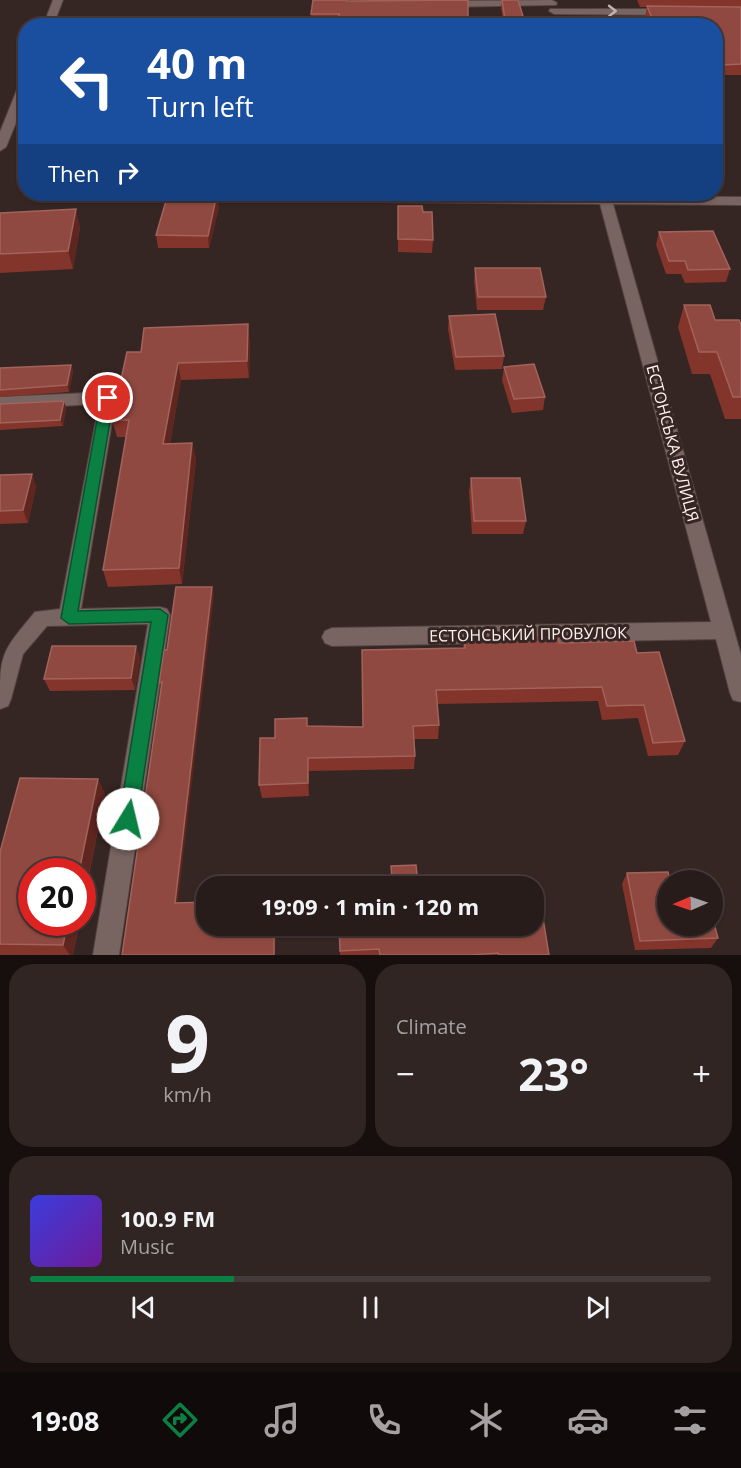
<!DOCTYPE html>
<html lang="en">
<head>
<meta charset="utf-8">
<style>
	body { margin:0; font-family:"Open Sans",sans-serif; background:#302523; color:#f1f3f6; height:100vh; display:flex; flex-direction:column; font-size:22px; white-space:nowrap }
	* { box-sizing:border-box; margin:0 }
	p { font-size:20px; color:#a5a1a2 }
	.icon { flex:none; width:33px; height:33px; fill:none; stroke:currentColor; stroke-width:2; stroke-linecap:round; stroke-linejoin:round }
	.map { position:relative; height:955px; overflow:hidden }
	.side { display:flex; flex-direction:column; gap:9px; padding:9px; background:#160f0e; flex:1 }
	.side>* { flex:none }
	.banner { position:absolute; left:18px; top:18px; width:705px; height:183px; border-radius:24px; box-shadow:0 2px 4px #0004,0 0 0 2px #443a39; background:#1a4fa0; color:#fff; overflow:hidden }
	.needle { width:39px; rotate:268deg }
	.tools { position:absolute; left:657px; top:870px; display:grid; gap:12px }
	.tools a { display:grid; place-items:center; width:66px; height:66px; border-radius:50%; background:#281c1a; box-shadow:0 2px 4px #0004,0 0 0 2px #443a39; font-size:30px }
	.speed { position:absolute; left:18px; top:858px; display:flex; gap:12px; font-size:30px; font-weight:700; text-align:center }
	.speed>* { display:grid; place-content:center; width:78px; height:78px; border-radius:50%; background:#281c1a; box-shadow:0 2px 4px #0004,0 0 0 2px #443a39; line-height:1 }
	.speed .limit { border:9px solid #d22; background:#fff; color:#111 }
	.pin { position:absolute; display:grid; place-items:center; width:51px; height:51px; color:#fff; margin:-26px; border:3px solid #fff; border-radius:50%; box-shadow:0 2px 6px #0007 }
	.me { position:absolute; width:66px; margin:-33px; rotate:9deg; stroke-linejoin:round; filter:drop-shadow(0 0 4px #0008) }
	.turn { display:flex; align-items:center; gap:21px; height:126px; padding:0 30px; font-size:27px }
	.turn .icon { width:78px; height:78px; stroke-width:2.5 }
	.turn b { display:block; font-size:42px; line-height:51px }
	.then { display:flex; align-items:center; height:57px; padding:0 30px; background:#0003; gap:12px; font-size:22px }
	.big { font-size:45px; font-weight:700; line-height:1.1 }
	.side .widget { flex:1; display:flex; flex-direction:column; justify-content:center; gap:9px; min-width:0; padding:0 21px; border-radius:24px; background:#302523 }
	.side .dial { align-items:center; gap:0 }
	.dial b { font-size:78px; line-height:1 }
	.song { display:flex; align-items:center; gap:18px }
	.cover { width:72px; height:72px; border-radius:9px; background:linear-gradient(135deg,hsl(240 70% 55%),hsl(280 70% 35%)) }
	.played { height:6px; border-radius:3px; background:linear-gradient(90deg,#0b8043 30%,#443a39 30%) }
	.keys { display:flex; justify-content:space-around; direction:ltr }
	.heat { display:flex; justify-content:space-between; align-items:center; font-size:33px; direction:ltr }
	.side .tiles { flex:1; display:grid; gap:9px; grid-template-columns:1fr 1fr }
	.widget:last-child { grid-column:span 2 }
	.trip { position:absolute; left:196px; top:876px; width:348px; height:60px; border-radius:24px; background:#281c1a; box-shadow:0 2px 4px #0004,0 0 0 2px #443a39; font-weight:700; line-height:60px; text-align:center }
	.menu { display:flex; height:96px; justify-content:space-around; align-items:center; background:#100b0a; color:#a5a1a2 }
	.menu .icon { width:42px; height:42px }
	.menu .current { color:#0b8043 }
	.menu b { font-size:27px; color:#f1f3f6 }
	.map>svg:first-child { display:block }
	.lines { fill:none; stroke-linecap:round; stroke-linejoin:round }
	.minor-casing { stroke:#534442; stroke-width:2 }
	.minor { fill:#786461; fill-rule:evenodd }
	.wall { fill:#83342b }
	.shaded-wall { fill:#5f261f }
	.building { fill:#904940; stroke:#a1635b; stroke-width:1.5 }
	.oneway { stroke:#c1b2af }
	.route { fill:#0b8043; stroke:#07532c; stroke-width:1.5 }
	.labels { text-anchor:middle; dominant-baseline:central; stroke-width:6; stroke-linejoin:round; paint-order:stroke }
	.street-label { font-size:16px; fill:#fcf1ee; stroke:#362623 }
</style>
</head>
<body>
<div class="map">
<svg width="741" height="955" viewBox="0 0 741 955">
	<rect width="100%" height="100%" fill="#362623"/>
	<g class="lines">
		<g class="minor-casing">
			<g id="minor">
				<polygon points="53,0 63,0 53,26 43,26"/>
				<polygon points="552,0 557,3 556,5 445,7 440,4 445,1"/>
				<polygon points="550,9 669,9 674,12 669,15 554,14 549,11"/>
				<polygon points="26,79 26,98 6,147 0,151 0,132 20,82"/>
				<polygon points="275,194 598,196 598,194 610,194 611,196 741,197 741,205 613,204 741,655 741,702 733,700 730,693 716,639 332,646 325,643 322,637 325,631 332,628 711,622 600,204 280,201 273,197"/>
				<path d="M108 392 116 398 81 609 160 607 167 609 170 615 119 955H93L148 624 47 626 23 654 11 699 8 706 0 709C0 653 0 654 35 612L60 609 99 404 0 409V397Z"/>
			</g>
		</g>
		<use href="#minor" class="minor"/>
	</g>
	<g class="wall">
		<polygon points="502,0 526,26 504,26 501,8"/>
		<polygon points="637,0 741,0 741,75 719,75 716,69 716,26 649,26 645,17 647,7 640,7"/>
		<polygon points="347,1 468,26 339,26 339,22 311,22 311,14"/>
		<polygon points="398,206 423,212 433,240 432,253 398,252"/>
		<polygon points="219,207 209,248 158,248 156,235"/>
		<polygon points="0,213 80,227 73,269 0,273"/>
		<polygon points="659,232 730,269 726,282 685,283 681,274 666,274 656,245"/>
		<polygon points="475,268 546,297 543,310 477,310 474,281"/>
		<polygon points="684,305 715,320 741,324 741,419 725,419 710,374 692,374 678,327"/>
		<polygon points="449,316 504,356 502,369 455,370 448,329"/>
		<polygon points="250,341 249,378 181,380 170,444 192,443 196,460 182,584 108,587 103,570 126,437 117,437 112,420 141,352"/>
		<polygon points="71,365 73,371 69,392 0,397 0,368"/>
		<polygon points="504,367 545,397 543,410 512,413 502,380"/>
		<polygon points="0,404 66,408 63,426 0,430"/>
		<polygon points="32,474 36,487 28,523 0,524 0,475"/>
		<polygon points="471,478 526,521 523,534 472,534 469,491"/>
		<polygon points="464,637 559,643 637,653 685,741 678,755 648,756 638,718 602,720 598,701 437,704 439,725 438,739 414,739 415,756 414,769 309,771 309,796 262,798 259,785 275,738 307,726 363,727 463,648"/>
		<polygon points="136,646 140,658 135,690 50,691 44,679"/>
		<polygon points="98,779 105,795 73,955 0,955 0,852"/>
		<polygon points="627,873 668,926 718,938 711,948 635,950 622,884"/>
		<polygon points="339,926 549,955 340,955"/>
	</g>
	<g class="shaded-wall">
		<polygon points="217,194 219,207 209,248 208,236"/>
		<polygon points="76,209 80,227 73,269 68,251"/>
		<polygon points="248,324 250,341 249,378 247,361"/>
		<polygon points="178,363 181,380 167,461 163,444"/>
		<polygon points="71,365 73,371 69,392 67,385"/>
		<polygon points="64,401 66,408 63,426 60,420"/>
		<polygon points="192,443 196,460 182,584 179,568"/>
		<polygon points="32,474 36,487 28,523 23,510"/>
		<polygon points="212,587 214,595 177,909 175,903"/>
		<polygon points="136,646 140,658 135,690 131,678"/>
		<polygon points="308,758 309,771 309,796 308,783"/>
		<polygon points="98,779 105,795 82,906 82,872 79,872"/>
		<polygon points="68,922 79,922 73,955 70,955 63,945"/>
		<polygon points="274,926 276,926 275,955 274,955"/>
	</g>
	<g class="building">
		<polygon points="313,0 345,0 347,1 468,0 468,26 363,26 364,20 339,19 339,14 311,14"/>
		<polygon points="502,0 518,0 526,26 506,26"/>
		<polygon points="647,6 741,7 741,64 722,65 716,54 716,26 655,26"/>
		<polygon points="168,194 217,194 208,236 156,235"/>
		<polygon points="398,206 422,206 423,212 432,212 433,240 398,239"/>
		<polygon points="76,209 68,251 0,254 0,213"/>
		<polygon points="713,231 730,269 688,270 685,261 669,261 659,232"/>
		<polygon points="475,268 540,268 546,297 478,297"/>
		<polygon points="684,305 710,305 715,320 739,320 741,324 741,397 733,397 717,352 699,352"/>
		<polygon points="495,314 504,356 456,357 449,316"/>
		<polygon points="248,324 247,361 178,363 163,444 192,443 179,568 103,570 129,420 112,420 127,352 141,352 144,328"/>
		<polygon points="534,364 545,397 514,399 504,367"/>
		<polygon points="71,365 67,385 0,390 0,368"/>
		<polygon points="64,401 60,420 0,423 0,404"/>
		<polygon points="32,474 23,510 0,511 0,475"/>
		<polygon points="471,478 520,478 526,521 474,521"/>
		<polygon points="176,587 212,587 175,903 207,902 207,926 274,926 274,955 122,955 162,682 159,683 164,650 167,650"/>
		<polygon points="558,635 559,643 634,641 637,653 659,652 685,741 653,743 644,705 607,706 602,687 436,690 439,725 413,726 415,756 308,758 308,783 259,785 260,738 275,738 275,719 307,718 307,726 363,727 362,650 465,648 464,637"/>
		<polygon points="52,646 136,646 131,678 44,679"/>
		<polygon points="20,778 98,779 79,872 32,872 32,922 68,922 63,945 0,944 0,852"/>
		<polygon points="416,865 418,883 438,882 439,886 363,886 363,880 392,879 391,866"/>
		<polygon points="668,872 670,880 668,880 668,926 712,926 712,916 718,938 640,941 627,873"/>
		<polygon points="534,894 539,894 549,955 499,955 498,953 470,955 380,955 379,949 340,951 339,926 534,926"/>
	</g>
	<defs><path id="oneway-chevron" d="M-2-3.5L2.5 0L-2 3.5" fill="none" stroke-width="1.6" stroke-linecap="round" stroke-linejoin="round" transform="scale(1.5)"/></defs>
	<use class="oneway" href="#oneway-chevron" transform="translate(612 11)"/>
	<polygon class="route" points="108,394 114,398 78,611 160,609 168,615 137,819 134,825 128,828 121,825 119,819 151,622 69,624 61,618 101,398"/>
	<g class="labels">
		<g class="street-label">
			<text transform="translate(673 443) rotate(75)">ЕСТОНСЬКА ВУЛИЦЯ</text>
			<text transform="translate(528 634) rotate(-1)">ЕСТОНСЬКИЙ ПРОВУЛОК</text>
		</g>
	</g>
</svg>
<div class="tools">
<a><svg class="needle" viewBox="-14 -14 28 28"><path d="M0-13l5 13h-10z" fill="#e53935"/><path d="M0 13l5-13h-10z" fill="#a5a1a2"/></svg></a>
</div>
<div class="speed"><div class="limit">20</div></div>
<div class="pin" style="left:108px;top:398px;background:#d93025"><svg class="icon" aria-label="arrive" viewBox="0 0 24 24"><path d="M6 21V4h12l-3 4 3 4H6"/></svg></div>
<svg class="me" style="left:128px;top:819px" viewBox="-20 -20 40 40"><circle r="19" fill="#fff"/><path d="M0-13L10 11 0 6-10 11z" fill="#0b8043"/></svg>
<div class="trip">19:09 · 1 min · 120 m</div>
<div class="banner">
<div class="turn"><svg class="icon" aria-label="left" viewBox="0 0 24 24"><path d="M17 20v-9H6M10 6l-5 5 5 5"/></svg><div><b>40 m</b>Turn left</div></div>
<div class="then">Then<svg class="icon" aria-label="right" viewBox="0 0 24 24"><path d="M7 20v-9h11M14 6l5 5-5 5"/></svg></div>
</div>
</div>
<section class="side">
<div class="tiles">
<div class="widget dial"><b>9</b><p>km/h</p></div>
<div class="widget"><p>Climate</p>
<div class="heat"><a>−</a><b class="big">23°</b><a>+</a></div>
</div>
<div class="widget">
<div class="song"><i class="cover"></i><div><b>100.9 FM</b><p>Music</p></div></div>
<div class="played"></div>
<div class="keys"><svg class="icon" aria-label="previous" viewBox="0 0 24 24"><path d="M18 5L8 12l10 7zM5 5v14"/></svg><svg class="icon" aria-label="pause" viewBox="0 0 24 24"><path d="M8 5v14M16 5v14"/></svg><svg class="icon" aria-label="next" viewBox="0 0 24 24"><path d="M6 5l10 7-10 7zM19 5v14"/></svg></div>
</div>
</div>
</section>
<nav class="menu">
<b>19:08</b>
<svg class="icon current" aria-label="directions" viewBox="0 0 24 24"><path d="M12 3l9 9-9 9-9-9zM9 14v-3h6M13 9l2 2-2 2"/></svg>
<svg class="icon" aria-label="music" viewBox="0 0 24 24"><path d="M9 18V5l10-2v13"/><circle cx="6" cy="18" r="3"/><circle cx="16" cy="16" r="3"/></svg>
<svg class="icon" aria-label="phone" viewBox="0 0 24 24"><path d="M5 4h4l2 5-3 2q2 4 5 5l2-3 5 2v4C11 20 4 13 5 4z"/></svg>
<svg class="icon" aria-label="climate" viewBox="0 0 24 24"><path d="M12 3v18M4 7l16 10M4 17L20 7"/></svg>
<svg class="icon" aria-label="car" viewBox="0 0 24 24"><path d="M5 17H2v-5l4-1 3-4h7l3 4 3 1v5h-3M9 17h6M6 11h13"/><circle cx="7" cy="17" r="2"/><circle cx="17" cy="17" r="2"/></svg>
<svg class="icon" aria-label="filters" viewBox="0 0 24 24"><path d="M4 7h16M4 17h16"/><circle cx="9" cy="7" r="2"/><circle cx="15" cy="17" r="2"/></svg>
</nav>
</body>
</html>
